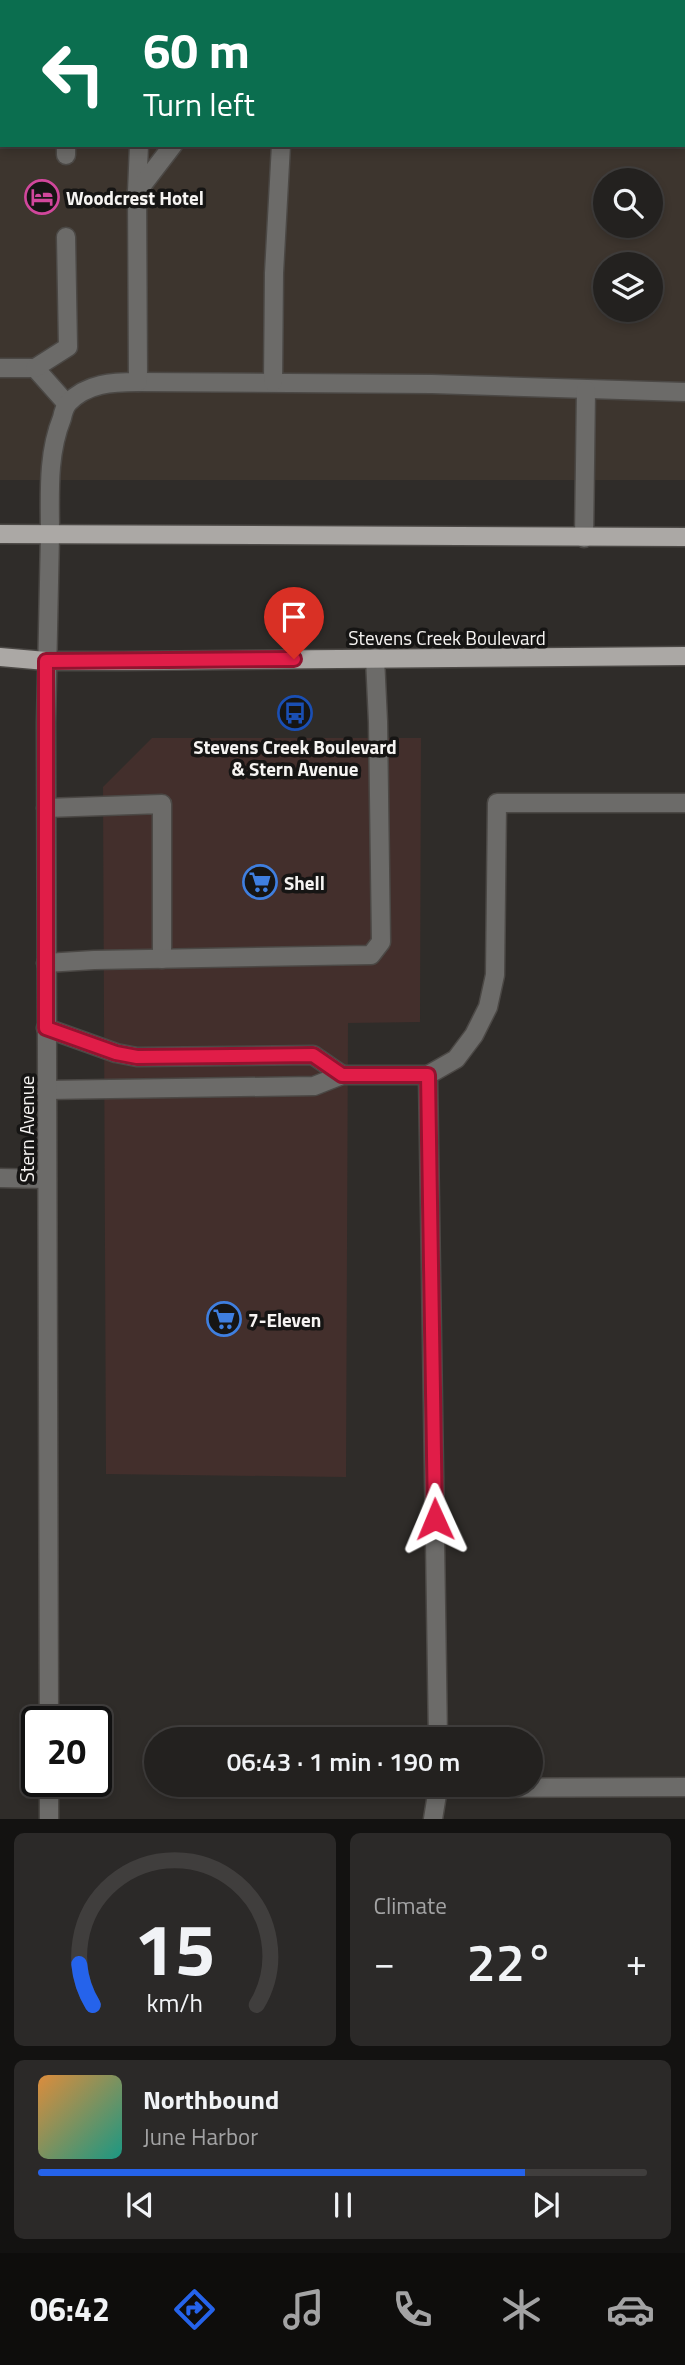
<!DOCTYPE html>
<html lang="en">
<head>
<meta charset="utf-8">
<style>
	body { margin:0; font-family:"Titillium Web",sans-serif; background:#2b2928; color:#f1f3f6; height:100vh; display:flex; flex-direction:column; font-size:26px; white-space:nowrap }
	* { box-sizing:border-box; margin:0 }
	p { font-size:23px; color:#a3a3a4 }
	.icon { flex:none; width:38px; height:38px; fill:none; stroke:currentColor; stroke-width:2; stroke-linecap:round; stroke-linejoin:round }
	.map { position:relative; height:1819px; overflow:hidden }
	.drawer { display:flex; flex-direction:column; gap:14px; padding:14px; background:#131211; flex:1 }
	.drawer>* { flex:none }
	.hud { position:absolute; left:0px; top:0px; width:686px; height:147px; box-shadow:0 4px 10px #0003,0 0 0 2px #403e3d; background:#0b6e4f; color:#fff; overflow:hidden }
	.tools { position:absolute; left:593px; top:168px; display:grid; gap:14px }
	.tools a { display:grid; place-items:center; width:70px; height:70px; border-radius:50%; background:#23211f; box-shadow:0 4px 10px #0003,0 0 0 2px #403e3d; font-size:35px }
	.speed { position:absolute; left:21px; top:1706px; display:flex; gap:14px; font-size:35px; font-weight:700; text-align:center }
	.speed>* { display:grid; place-content:center; width:91px; height:91px; border-radius:50%; background:#23211f; box-shadow:0 4px 10px #0003,0 0 0 2px #403e3d; line-height:1 }
	.speed .limit { border:4px solid #111; border-radius:10px; background:#fff; color:#111 }
	.pin { position:absolute; display:grid; place-items:center; width:60px; height:60px; color:#fff; margin:-72px -30px; border-radius:50% 50% 50% 0; rotate:-45deg; box-shadow:0 0 7px #0007 }
	.pin .icon { rotate:45deg }
	.me { position:absolute; width:77px; margin:-38px; rotate:359deg; stroke-linejoin:round; filter:drop-shadow(0 0 5px #0008) }
	.turn { display:flex; align-items:center; gap:24px; height:147px; padding:0 28px; font-size:32px }
	.turn .icon { width:91px; height:91px; stroke-width:2.5 }
	.turn b { display:block; font-size:49px; line-height:60px }
	.big { font-size:52px; font-weight:600; line-height:1.1 }
	.drawer .widget { flex:1; display:flex; flex-direction:column; justify-content:center; gap:10px; min-width:0; padding:0 24px; border-radius:10px; background:#2b2928 }
	.drawer .dial { align-items:center; gap:0 }
	.dial svg { height:182px; overflow:visible; fill:none; stroke:#403e3d; stroke-width:7; stroke-linecap:round; text-anchor:middle }
	.dial text { fill:#f1f3f6; stroke:none }
	.song { display:flex; align-items:center; gap:21px }
	.cover { width:84px; height:84px; border-radius:10px; background:linear-gradient(135deg,hsl(30 70% 55%),hsl(170 70% 35%)) }
	.played { height:7px; border-radius:4px; background:linear-gradient(90deg,#2563eb 80%,#403e3d 80%) }
	.keys { display:flex; justify-content:space-around; direction:ltr }
	.heat { display:flex; justify-content:space-between; align-items:center; font-size:38px; direction:ltr }
	.drawer .tiles { flex:1; display:grid; gap:14px; grid-template-columns:1fr 1fr }
	.widget:last-child { grid-column:span 2 }
	.trip { position:absolute; left:144px; top:1727px; width:399px; height:70px; border-radius:35px; background:#23211f; box-shadow:0 4px 10px #0003,0 0 0 2px #403e3d; font-weight:600; line-height:70px; text-align:center }
	.tabs { display:flex; height:112px; justify-content:space-around; align-items:center; background:#0e0d0c; color:#a3a3a4 }
	.tabs .icon { width:49px; height:49px }
	.tabs .active { color:#2563eb }
	.tabs b { font-size:32px; color:#f1f3f6 }
	.map>svg:first-child { display:block }
	.commercial { fill:#432f2c }
	.built { fill:#3d352e; fill-rule:evenodd }
	.lines { fill:none; stroke-linecap:round; stroke-linejoin:round }
	.lane-casing { stroke:#4b4845; stroke-width:21 }
	.street-casing { stroke:#4b4845; stroke-width:21 }
	.primary-casing { stroke:#4b4845; stroke-width:21 }
	.lane { stroke:#6c6b69; stroke-width:18 }
	.street { stroke:#6c6b69; stroke-width:18 }
	.primary { stroke:#aba8a5; stroke-width:18 }
	.route-casing { stroke:#92132f; stroke-width:18 }
	.route { stroke:#e11d48; stroke-width:12 }
	.labels { text-anchor:middle; dominant-baseline:central; stroke-width:7; stroke-linejoin:round; paint-order:stroke }
	.poi-label { font-size:19px; font-weight:bold; fill:#f6f4f2; stroke:#161514; text-anchor:start }
	.street-label { font-size:19px; fill:#f6f4f2; stroke:#161514 }
</style>
</head>
<body>
<div class="map">
<svg width="685" height="1819" viewBox="0 0 685 1819">
	<rect width="100%" height="100%" fill="#2f2c29"/>
	<polygon class="commercial" points="152,738 421,738 420,1022 348,1023 346,1477 106,1474 103,787"/>
	<path class="built" d="M0 0H685V480H0ZM2 2H684V145H2ZM606 180H651V226H606ZM606 264H651V310H606Z"/>
	<g class="lines">
		<g class="lane-casing">
			<g id="lane">
				<polyline points="141,0 143,2"/>
				<polyline points="618,0 620,2"/>
				<polyline points="283,2 284,0"/>
				<polyline points="369,2 370,0"/>
				<polyline points="465,2 469,0"/>
				<polyline points="0,14 2,14"/>
				<polyline points="684,50 685,51"/>
				<polyline points="66,145 66,155"/>
				<polyline points="137,192 139,145"/>
				<polyline points="0,368 35,368 67,404"/>
				<polyline points="35,368 68,347 66,237"/>
				<polyline points="138,382 432,384 685,392"/>
				<polyline points="273,382 274,273 281,145"/>
				<path d="M50 535C50 495 47 455 62 418 63 413 65 407 68 403 87 383 113 382 138 382L137 192 173 145"/>
				<polyline points="584,538 586,390"/>
				<polyline points="46,808 162,804 162,959"/>
				<polyline points="46,963 94,960 371,955 381,942 378,722 375,658"/>
				<polyline points="46,1028 116,1053 137,1057 313,1055 342,1075"/>
				<polyline points="46,1090 314,1086 342,1075 428,1075"/>
				<polyline points="0,1178 47,1179"/>
				<polyline points="438,1740 428,1075 456,1059 474,1035 488,1007 495,975 497,803 685,803"/>
				<polyline points="438,1785 438,1788 685,1787"/>
				<polyline points="433,1819 438,1788"/>
			</g>
		</g>
		<g class="street-casing">
			<g id="street">
				<polyline points="49,1722 46,723 50,535"/>
				<polyline points="49,1782 49,1819"/>
			</g>
		</g>
		<g class="primary-casing">
			<g id="primary">
				<polyline points="0,534 685,537"/>
				<polyline points="0,657 46,661 123,661 685,656"/>
			</g>
		</g>
		<use href="#lane" class="lane"/>
		<use href="#street" class="street"/>
		<use href="#primary" class="primary"/>
	</g>
	<g class="lines">
		<g class="route-casing">
			<polyline id="route" points="294,659 46,661 46,1028 116,1053 137,1057 313,1055 342,1075 428,1075 435,1519"/>
		</g>
		<use href="#route" class="route"/>
	</g>
	<defs>
		<g id="hotel-ring" transform="scale(1.75)"><circle r="9.5" fill="#161514" stroke="#d1479c" stroke-width="1.5"/><path d="M-6-4.5h1.5V1H6V5H4.5V3h-9V5H-6ZM-4 0a1.8 1.8 0 1 1 3.6 0ZM.5 0V-2.5h3Q6-2.5 6 0Z" fill="#d1479c"/></g>
		<g id="bus-ring" transform="scale(1.75)"><circle r="9.5" fill="#161514" stroke="#1a4fb4" stroke-width="1.5"/><path d="M-5-6H5V4H4V6H2V4H-2V6H-4V4H-5ZM-3.5-4V0h7V-4ZM-3.5 1.2v1.5H-2V1.2ZM2 1.2v1.5H3.5V1.2Z" fill="#1a4fb4"/></g>
		<g id="supermarket-ring" transform="scale(1.75)"><circle r="9.5" fill="#161514" stroke="#3f7fe0" stroke-width="1.5"/><path d="M-6-5.5h2.5l.6 2H6L4.5 2H-2.5L-4.4-4H-6ZM-1.5 3.2a1.3 1.3 0 1 0 .1 0ZM3 3.2a1.3 1.3 0 1 0 .1 0Z" fill="#3f7fe0"/></g>
	</defs>
	<g fill-rule="evenodd">
		<use href="#hotel-ring" x="42" y="197"/>
		<use href="#bus-ring" x="295" y="713"/>
		<use href="#supermarket-ring" x="260" y="882"/>
		<use href="#supermarket-ring" x="224" y="1319"/>
	</g>
	<g class="labels">
		<g class="poi-label">
			<text x="66" y="197">Woodcrest Hotel</text>
			<text x="295" y="746" text-anchor="middle">Stevens Creek Boulevard<tspan x="295" dy="22">&amp; Stern Avenue</tspan></text>
			<text x="284" y="882">Shell</text>
			<text x="248" y="1319">7-Eleven</text>
		</g>
		<g class="street-label">
			<text x="447" y="637">Stevens Creek Boulevard</text>
			<text transform="translate(26 1129) rotate(-90)">Stern Avenue</text>
		</g>
	</g>
</svg>
<div class="tools">
<a><svg class="icon" aria-label="search" viewBox="0 0 24 24"><circle cx="10" cy="10" r="6"/><path d="M15 15l6 6"/></svg></a>
<a><svg class="icon" aria-label="layers" viewBox="0 0 24 24"><path d="M12 4l9 5-9 5-9-5zM3 14l9 5 9-5"/></svg></a>
</div>
<div class="speed"><div class="limit">20</div></div>
<div class="pin" style="left:294px;top:659px;background:#d93025"><svg class="icon" aria-label="arrive" viewBox="0 0 24 24"><path d="M6 21V4h12l-3 4 3 4H6"/></svg></div>
<svg class="me" style="left:435px;top:1519px" viewBox="-20 -20 40 40"><path d="M0-17L14 15 0 8-14 15z" fill="#e11d48" stroke="#fff" stroke-width="4"/></svg>
<div class="trip">06:43 · 1 min · 190 m</div>
<div class="hud">
<div class="turn"><svg class="icon" aria-label="left" viewBox="0 0 24 24"><path d="M17 20v-9H6M10 6l-5 5 5 5"/></svg><div><b>60 m</b>Turn left</div></div>
</div>
</div>
<section class="drawer">
<div class="tiles">
<div class="widget dial"><svg viewBox="0 0 100 80">
<path d="M14 69A42 42 0 1 1 86 69"/>
<path d="M14 69A42 42 0 0 1 8 51" stroke="#2563eb"/>
<text x="50" y="56" font-size="32" font-weight="700">15</text>
<text x="50" y="72" font-size="11">km/h</text>
</svg></div>
<div class="widget"><p>Climate</p>
<div class="heat"><a>−</a><b class="big">22°</b><a>+</a></div>
</div>
<div class="widget">
<div class="song"><i class="cover"></i><div><b>Northbound</b><p>June Harbor</p></div></div>
<div class="played"></div>
<div class="keys"><svg class="icon" aria-label="previous" viewBox="0 0 24 24"><path d="M18 5L8 12l10 7zM5 5v14"/></svg><svg class="icon" aria-label="pause" viewBox="0 0 24 24"><path d="M8 5v14M16 5v14"/></svg><svg class="icon" aria-label="next" viewBox="0 0 24 24"><path d="M6 5l10 7-10 7zM19 5v14"/></svg></div>
</div>
</div>
</section>
<nav class="tabs">
<b>06:42</b>
<svg class="icon active" aria-label="directions" viewBox="0 0 24 24"><path d="M12 3l9 9-9 9-9-9zM9 14v-3h6M13 9l2 2-2 2"/></svg>
<svg class="icon" aria-label="music" viewBox="0 0 24 24"><path d="M9 18V5l10-2v13"/><circle cx="6" cy="18" r="3"/><circle cx="16" cy="16" r="3"/></svg>
<svg class="icon" aria-label="phone" viewBox="0 0 24 24"><path d="M5 4h4l2 5-3 2q2 4 5 5l2-3 5 2v4C11 20 4 13 5 4z"/></svg>
<svg class="icon" aria-label="climate" viewBox="0 0 24 24"><path d="M12 3v18M4 7l16 10M4 17L20 7"/></svg>
<svg class="icon" aria-label="car" viewBox="0 0 24 24"><path d="M5 17H2v-5l4-1 3-4h7l3 4 3 1v5h-3M9 17h6M6 11h13"/><circle cx="7" cy="17" r="2"/><circle cx="17" cy="17" r="2"/></svg>
</nav>
</body>
</html>
